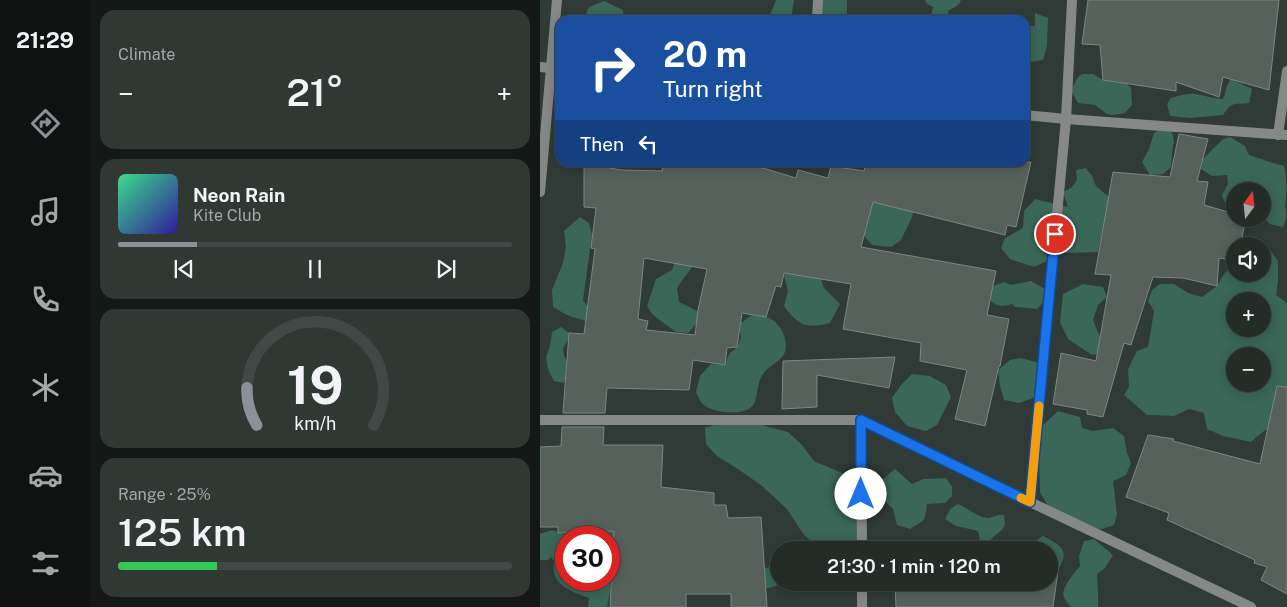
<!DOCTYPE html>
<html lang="en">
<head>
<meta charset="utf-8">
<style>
	body { margin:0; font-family:"Public Sans",sans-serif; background:#303834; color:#f1f3f6; height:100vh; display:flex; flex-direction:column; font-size:19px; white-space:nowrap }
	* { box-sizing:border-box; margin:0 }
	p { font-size:16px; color:#a3a7a8 }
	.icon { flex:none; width:28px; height:28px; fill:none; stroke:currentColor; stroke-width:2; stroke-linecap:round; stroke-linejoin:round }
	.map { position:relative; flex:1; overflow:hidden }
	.drawer { display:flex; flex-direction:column; gap:10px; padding:10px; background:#141816; width:450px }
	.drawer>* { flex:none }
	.top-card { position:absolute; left:15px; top:15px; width:475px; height:152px; border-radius:15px; box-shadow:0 2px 12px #0003,0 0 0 1px #414845; background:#1a4fa0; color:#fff; overflow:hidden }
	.needle { width:32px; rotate:15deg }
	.controls { position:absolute; left:686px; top:182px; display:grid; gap:10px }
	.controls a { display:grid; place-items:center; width:45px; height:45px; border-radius:50%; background:#242c28; box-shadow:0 2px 12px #0003,0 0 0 1px #414845; font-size:25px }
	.speed { position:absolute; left:15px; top:526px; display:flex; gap:10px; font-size:25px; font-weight:700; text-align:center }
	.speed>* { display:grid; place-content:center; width:65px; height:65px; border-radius:50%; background:#242c28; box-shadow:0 2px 12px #0003,0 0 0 1px #414845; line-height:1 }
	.speed .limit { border:8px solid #d22; background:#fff; color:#111 }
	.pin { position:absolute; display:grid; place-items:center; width:42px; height:42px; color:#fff; margin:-21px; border:2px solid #fff; border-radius:50%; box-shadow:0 1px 5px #0007 }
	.me { position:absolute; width:55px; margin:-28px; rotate:0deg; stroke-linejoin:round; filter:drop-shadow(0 0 4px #0008) }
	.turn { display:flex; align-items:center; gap:18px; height:105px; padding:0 25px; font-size:22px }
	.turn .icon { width:65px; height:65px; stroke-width:2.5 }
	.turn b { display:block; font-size:35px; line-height:42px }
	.then { display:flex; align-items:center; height:48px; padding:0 25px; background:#0003; gap:10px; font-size:19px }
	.big { font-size:38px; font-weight:600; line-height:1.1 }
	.drawer .card { flex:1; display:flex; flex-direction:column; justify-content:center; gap:8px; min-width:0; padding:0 18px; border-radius:15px; background:#303834 }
	.drawer .dial { align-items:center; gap:0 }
	.dial svg { height:130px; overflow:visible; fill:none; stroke:#414845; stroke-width:7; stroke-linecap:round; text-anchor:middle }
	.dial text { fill:#f1f3f6; stroke:none }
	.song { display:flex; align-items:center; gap:15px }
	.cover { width:60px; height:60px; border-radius:8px; background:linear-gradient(135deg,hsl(150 70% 55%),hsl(250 70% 35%)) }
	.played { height:5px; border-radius:2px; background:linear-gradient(90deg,#8c9099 20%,#414845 20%) }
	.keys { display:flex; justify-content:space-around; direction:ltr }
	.heat { display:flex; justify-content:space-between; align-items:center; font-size:28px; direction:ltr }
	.charge { height:8px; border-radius:4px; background:linear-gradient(90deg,#34c759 25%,#414845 0) }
	.trip { position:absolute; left:230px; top:541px; width:288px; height:50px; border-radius:25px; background:#242c28; box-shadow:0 2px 12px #0003,0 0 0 1px #414845; font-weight:600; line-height:50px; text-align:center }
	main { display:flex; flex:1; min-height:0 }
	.menu { display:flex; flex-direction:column; width:90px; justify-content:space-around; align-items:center; background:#0e1210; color:#a3a7a8 }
	.menu .icon { width:35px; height:35px }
	.menu .current { color:#8c9099 }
	.menu b { font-size:22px; color:#f1f3f6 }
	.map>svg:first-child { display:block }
	.green { fill:#3a6757; fill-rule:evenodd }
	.building { fill:#56615c; stroke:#7c8783; fill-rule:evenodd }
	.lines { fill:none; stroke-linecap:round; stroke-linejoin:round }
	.street { stroke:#848987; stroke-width:10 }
	.route-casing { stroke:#114b97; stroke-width:12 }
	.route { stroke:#1a73e8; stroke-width:9 }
	.slow { stroke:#f59e0b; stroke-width:9 }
</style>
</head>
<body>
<main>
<nav class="menu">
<b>21:29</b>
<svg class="icon current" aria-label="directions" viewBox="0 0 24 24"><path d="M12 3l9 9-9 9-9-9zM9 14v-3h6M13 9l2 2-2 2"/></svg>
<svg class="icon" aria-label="music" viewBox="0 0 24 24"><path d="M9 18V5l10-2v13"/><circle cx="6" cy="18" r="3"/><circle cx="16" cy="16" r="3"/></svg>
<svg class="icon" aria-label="phone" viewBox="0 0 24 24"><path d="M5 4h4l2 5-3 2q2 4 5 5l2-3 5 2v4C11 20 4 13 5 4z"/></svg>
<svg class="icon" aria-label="climate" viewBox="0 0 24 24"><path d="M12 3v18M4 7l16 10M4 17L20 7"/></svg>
<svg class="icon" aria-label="car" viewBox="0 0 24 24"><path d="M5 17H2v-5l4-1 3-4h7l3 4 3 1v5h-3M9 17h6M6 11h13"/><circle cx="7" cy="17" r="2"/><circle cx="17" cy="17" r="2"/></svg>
<svg class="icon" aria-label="filters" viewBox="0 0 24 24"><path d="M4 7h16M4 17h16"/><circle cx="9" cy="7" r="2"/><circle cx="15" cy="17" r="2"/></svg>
</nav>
<section class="drawer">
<div class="card"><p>Climate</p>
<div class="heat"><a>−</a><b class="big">21°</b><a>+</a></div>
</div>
<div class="card">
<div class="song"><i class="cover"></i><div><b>Neon Rain</b><p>Kite Club</p></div></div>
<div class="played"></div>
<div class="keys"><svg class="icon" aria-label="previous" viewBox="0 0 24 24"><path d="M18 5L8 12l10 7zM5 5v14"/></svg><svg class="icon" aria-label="pause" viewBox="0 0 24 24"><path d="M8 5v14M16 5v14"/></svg><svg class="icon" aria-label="next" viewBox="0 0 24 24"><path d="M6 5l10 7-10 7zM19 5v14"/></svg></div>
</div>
<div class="card dial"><svg viewBox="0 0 100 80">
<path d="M14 69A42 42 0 1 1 86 69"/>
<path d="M14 69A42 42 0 0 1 8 46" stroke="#8c9099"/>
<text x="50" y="56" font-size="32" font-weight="700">19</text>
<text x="50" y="72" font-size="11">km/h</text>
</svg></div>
<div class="card"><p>Range · 25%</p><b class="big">125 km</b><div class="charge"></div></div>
</section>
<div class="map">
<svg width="747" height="607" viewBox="0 0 747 607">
	<rect width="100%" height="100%" fill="#303a36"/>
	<g class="green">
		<polygon points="236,0 254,0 251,20 228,20"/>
		<polygon points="280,0 307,0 307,20 284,20 278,11"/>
		<path d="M385 0H421C419 6 413 8 408 11L409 20H386L391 16 393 7 387 4Z"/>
		<polygon points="64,1 83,10 84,20 43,20 49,7"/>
		<polygon points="495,13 508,18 507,46 503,60 491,62 485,60 485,26 495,26"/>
		<path d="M542 74H553C562 81 575 82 587 84L591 88 592 105 585 113 574 115 567 114 555 105 538 103 531 90 538 77Z"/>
		<path d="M691 79 712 89 709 103C694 105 693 100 683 115L650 118 630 116 627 104 631 98C639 96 647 93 655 94 665 95 673 99 683 99 686 92 686 85 691 79Z"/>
		<polygon points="621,129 630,130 633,135 634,142 632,152 631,167 623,174 610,175 602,162 609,149 614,133"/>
		<path d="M690 137 705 146 709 155 730 162 744 166C747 177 747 194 745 206 747 214 747 219 743 227L730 224 723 217 722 191H695V207L689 206 684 201 682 195 688 184 687 175 672 176 661 169 662 160 683 139Z"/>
		<polygon points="546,168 552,176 556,186 569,197 558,252 525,253 494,267 470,259 461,248 465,238 483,228 484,211 495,199 528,207 523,192 531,188 537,180 536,170"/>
		<polygon points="337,191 377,200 372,217 361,240 351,247 332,245 323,235 329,212"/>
		<path d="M40 217 49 223 52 235 43 300 47 306 61 311 54 323C37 319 27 316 13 307L12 290 23 263 26 246 24 231Z"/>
		<path d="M250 248 277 269 284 288 300 304 290 323C267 329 258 326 244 306L248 291 244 276Z"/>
		<path d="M723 248 729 249 738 261V281L736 295 747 303V425C731 424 722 432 711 442L683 436 667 429 664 413 649 409 634 416 607 415 584 395 589 387 588 369 597 351 608 347 614 311 608 301 612 290 620 284H634L648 293 662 297 677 286 684 274 695 263V274H722ZM695 301H722V329H695ZM695 356H722V384H695Z"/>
		<polygon points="139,250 154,264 137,288 139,302 157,311 159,321 148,333 136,332 113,315 107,306 116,279 132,270"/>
		<path d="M491 281 507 290 506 299 497 309 475 307 472 304C459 308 456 306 446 297L453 286 464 282 471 285Z"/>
		<polygon points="543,284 563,287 567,297 558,305 553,320 560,337 563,353 552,355 528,339 520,322 523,294"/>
		<path d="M212 315C217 316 223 315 227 317 240 322 249 339 245 352 241 362 228 366 223 374 217 382 218 395 214 404 207 417 173 413 164 405 160 402 158 396 156 392L160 376 171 364 185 365 189 354 197 347 201 338 200 330 201 323Z"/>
		<polygon points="21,327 29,333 28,340 23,348 24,356 27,361 26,376 24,383 14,381 8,369 6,357 10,346 12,332"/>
		<polygon points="481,358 496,362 501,368 501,395 479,403 464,400 460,386 458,370 470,360"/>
		<polygon points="372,374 390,376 406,385 411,397 397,425 386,431 367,426 355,412 352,398 362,384"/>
		<polygon points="518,411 540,417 542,428 553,431 573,428 584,436 587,453 591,463 586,475 573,481 577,514 574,525 562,529 544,528 512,513 500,492 499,455 493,441 503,425"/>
		<polygon points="188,420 210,420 228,427 248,432 262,445 274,461 309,476 322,491 317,550 283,550 264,535 247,509 222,486 198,469 177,456 166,444 165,428"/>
		<path d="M355 469 372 484 383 479 406 478 412 487V496L405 503 387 504C385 521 386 520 370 529L357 525 353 509 345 501 342 480Z"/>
		<path d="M418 504C428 508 440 519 449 518 455 517 457 514 464 515 468 533 457 530 449 542 447 544 447 547 445 550H432L440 541 438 531 416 526 405 519C408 512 411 507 418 504Z"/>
		<path d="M74 522 77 555 69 560V538H26V580H69V577C72 588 69 597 67 607H48L49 598C30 591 10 585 14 561L11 557 8 560H0V534L12 530 23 534 41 536 55 531Z"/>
		<path d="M503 536C522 546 531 551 517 571L509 572V550H493L494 542Z"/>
		<path d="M554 539 573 555 565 568 557 574 558 592V607H531C529 604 525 601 524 597 520 589 535 572 540 566L539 556 544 541Z"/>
		<polygon points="239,561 239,582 247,583 228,588 216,586 218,569 227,568"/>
	</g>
	<g class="building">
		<polygon points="548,0 739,0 729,90 683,77 679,97 636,82 636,91 563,80 560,45 542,44"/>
		<polygon points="639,134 668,139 657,181 668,182 664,205 695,214 695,219 706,219 700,246 695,246 695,260 679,258 677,286 643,278 613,277 591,345 584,343 563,417 547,414 547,410 513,404 521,353 556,361 571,275 555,274 573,172 630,177"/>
		<path d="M44 162H70L69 168 82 170 122 171 124 162H203L256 178 258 170 288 178 291 166 324 171 326 162H491L476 227 467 225 465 235 333 202 321 247 456 271 447 315 469 319 460 366H459L445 426 415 419 427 370 380 361 381 343 303 329 311 284 244 273 241 287 236 286 226 317 202 313 197 347 187 348 185 365 153 360 149 390 67 388 65 413H23L29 333 44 334 55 249 51 248 56 208 44 207ZM104 258 167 269 158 310 155 335 106 330 108 321 98 319Z"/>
		<polygon points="355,357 349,388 277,375 277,407 242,409 243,361"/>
		<polygon points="737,386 747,387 747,594 721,580 727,567 714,563 715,560 627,520 629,513 586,497 608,435 634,439 633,441 720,464"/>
		<polygon points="22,427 64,427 63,445 123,445 121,487 174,493 174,505 186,505 188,518 221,517 227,607 191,607 191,594 146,594 146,607 70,607 74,531 18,533 18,527 0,527 0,447 21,446"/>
		<polygon points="509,562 519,564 513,607 356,607 355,582 509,582"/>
	</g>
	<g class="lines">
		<g class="street">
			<polyline points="277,20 278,0"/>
			<polyline points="0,67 20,69"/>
			<polyline points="485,115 526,119 747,135"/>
			<polyline points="738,135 747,71"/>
			<polyline points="0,192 17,0"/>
			<polyline points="0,420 321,420 490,502 711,607"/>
			<polyline points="321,420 322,550"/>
			<polyline points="490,502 526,119 532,0"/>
			<polyline points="322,582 322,607"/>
		</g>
	</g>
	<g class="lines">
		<g class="route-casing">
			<polyline id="route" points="321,494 321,420 490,502 515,234"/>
		</g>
		<use href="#route" class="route"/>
		<polyline class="slow" points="481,498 490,502 499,406"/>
	</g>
</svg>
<div class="controls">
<a><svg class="needle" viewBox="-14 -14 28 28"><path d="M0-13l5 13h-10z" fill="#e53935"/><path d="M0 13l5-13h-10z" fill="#a3a7a8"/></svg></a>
<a><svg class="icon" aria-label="sound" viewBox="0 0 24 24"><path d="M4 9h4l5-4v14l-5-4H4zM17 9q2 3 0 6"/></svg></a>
<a>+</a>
<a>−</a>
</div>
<div class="speed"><div class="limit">30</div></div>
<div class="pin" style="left:515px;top:234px;background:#d93025"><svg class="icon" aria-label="arrive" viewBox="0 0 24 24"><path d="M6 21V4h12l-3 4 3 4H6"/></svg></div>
<svg class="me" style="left:321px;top:494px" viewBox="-20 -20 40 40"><circle r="19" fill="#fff"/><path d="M0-13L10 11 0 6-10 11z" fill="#1a73e8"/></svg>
<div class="trip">21:30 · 1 min · 120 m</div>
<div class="top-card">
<div class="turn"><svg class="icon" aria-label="right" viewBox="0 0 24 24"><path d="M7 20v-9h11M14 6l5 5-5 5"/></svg><div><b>20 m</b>Turn right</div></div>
<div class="then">Then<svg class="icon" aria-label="left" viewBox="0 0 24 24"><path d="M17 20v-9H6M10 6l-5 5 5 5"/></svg></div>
</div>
</div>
</main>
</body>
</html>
